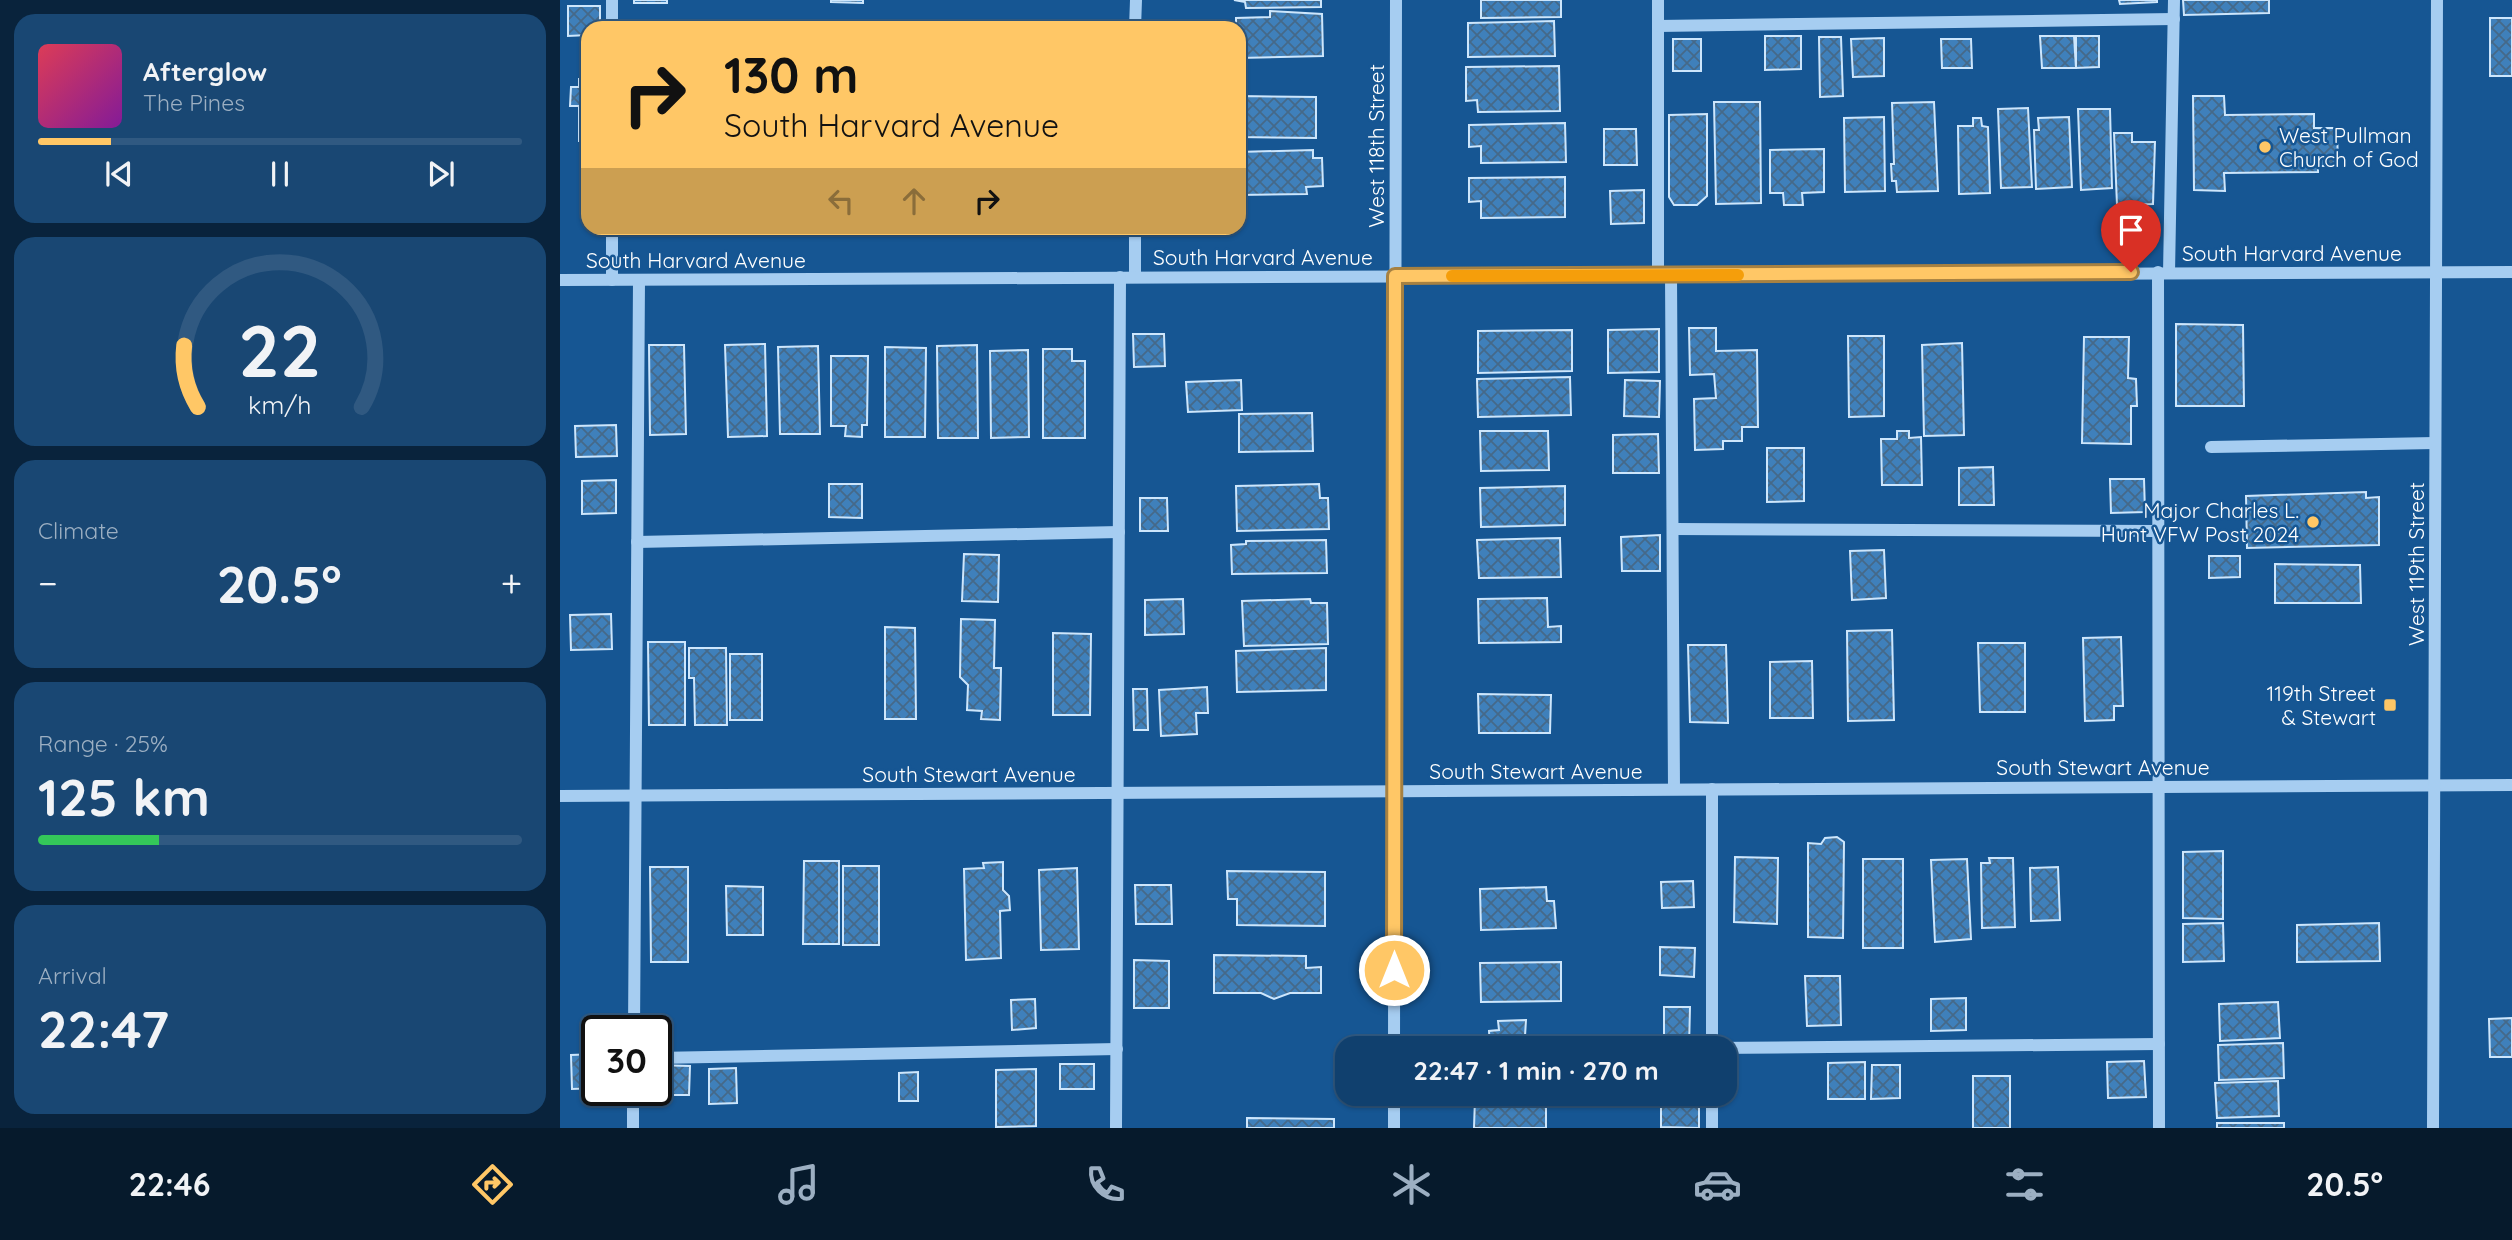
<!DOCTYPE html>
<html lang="en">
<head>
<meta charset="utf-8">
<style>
	body { margin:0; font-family:Quicksand,sans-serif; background:#194773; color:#f1f3f6; height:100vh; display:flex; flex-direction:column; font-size:26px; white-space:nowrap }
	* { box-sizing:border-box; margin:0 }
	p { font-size:23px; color:#9cafc2 }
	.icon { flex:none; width:38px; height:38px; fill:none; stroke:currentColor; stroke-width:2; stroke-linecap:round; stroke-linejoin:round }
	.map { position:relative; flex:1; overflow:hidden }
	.details { display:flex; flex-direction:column; gap:14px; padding:14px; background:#09233c; width:560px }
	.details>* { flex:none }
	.top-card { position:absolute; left:21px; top:21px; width:665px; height:214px; border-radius:21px; box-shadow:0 2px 5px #0004,0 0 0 2px #305981; background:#ffc766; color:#111; overflow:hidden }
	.speed { position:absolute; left:21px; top:1015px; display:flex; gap:14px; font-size:35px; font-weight:700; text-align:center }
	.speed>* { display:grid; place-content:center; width:91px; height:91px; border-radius:50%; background:#10406e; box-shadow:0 2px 5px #0004,0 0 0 2px #305981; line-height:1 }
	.speed .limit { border:4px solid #111; border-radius:10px; background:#fff; color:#111 }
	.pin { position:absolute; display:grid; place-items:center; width:60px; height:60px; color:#fff; margin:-72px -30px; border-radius:50% 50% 50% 0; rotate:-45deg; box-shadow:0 0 7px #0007 }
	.pin .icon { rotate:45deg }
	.me { position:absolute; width:77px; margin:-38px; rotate:0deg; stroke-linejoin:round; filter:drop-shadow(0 0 5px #0008) }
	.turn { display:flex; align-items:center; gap:24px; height:147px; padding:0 28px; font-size:32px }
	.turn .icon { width:91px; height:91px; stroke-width:2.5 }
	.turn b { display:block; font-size:49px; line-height:60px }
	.lanes { display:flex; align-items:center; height:66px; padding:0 28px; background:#0003; justify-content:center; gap:35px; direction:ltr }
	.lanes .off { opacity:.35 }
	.big { font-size:52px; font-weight:700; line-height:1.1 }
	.details .tile { flex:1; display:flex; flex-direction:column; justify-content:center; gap:10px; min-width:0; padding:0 24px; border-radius:21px; background:#194773 }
	.details .dial { align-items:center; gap:0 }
	.dial svg { height:182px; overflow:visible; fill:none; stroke:#305981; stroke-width:7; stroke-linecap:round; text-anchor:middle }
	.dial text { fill:#f1f3f6; stroke:none }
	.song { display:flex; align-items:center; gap:21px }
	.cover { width:84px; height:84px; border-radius:10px; background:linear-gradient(135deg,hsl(350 70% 55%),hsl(290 70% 35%)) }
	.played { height:7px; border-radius:4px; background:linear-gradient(90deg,#ffc766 15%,#305981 15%) }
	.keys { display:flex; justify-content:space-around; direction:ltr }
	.heat { display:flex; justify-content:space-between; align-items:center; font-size:38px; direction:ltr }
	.charge { height:10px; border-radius:5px; background:linear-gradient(90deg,#34c759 25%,#305981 0) }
	.trip { position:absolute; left:775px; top:1036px; width:402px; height:70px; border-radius:21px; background:#10406e; box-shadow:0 2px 5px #0004,0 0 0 2px #305981; font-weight:700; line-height:70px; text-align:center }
	.tabs { display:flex; height:112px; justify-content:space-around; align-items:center; background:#061a2c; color:#9cafc2 }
	.tabs .icon { width:49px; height:49px }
	.tabs .on { color:#ffc766 }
	.tabs b { font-size:32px; color:#f1f3f6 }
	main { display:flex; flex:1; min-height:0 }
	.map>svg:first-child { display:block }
	.building { fill:url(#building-cross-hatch); stroke:#cde6fc; stroke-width:2 }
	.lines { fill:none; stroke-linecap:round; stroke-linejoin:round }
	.minor { stroke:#a6cdf1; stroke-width:12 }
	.route-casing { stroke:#a68142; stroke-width:18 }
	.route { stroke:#ffc766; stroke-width:12 }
	.slow { stroke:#f59e0b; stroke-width:12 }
	.poi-dot { fill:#ffc766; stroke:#165693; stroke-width:2.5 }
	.labels { text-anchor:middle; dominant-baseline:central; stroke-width:5; stroke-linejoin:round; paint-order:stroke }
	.poi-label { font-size:21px; fill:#fff; stroke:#165693; text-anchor:end }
	.street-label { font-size:21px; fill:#fff; stroke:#165693 }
</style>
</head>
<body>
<main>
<section class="details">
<div class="tile">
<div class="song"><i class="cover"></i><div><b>Afterglow</b><p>The Pines</p></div></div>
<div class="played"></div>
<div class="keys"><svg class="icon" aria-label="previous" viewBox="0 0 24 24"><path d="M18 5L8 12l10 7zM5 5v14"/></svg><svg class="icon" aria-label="pause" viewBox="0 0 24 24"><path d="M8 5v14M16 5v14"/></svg><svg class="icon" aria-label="next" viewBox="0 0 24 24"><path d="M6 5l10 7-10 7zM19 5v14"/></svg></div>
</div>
<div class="tile dial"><svg viewBox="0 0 100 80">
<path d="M14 69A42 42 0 1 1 86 69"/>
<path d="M14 69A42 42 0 0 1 8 42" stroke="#ffc766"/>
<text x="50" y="56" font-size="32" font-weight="700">22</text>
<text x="50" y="72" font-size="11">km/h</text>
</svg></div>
<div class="tile"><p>Climate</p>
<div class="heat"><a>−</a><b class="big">20.5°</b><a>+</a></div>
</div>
<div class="tile"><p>Range · 25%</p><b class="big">125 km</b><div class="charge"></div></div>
<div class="tile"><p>Arrival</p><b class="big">22:47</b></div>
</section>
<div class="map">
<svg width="1952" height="1128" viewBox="0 0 1952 1128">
	<defs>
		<pattern id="building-cross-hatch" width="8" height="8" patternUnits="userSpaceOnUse" patternTransform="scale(1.75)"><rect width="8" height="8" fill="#3f80bb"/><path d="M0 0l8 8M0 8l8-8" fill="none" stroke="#456989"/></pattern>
	</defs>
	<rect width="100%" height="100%" fill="#165693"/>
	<g class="building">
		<rect x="74" y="0" width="33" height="3"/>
		<polygon points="271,0 303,0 303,3 271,2"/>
		<polygon points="674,0 761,0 761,7 686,8 685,2"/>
		<polygon points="921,0 1001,0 1001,17 921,18"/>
		<polygon points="1559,0 1597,0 1597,2 1560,4"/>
		<polygon points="1623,0 1709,0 1709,13 1624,15"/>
		<polygon points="8,6 40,6 40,28 28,28 28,35 8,36"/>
		<polygon points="710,11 762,14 763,56 679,58 679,28 676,28 676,18 710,17"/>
		<rect x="1930" y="18" width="22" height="58"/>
		<polygon points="994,21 995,56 908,57 908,23"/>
		<polygon points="1205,36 1241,36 1241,69 1205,70"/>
		<polygon points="1480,36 1514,36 1516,68 1482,68"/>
		<polygon points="1516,36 1539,36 1539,67 1516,68"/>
		<polygon points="1259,37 1281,37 1283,96 1260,97"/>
		<polygon points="1324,38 1324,76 1293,77 1291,39"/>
		<rect x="1113" y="39" width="28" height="32"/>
		<polygon points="1381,39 1411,39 1412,68 1382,68"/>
		<polygon points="999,66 1000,111 918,112 917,100 906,101 906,67"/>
		<polygon points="19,79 28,79 28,141 19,141 19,106 10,106 11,87 19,87"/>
		<polygon points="679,96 756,97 756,138 679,137"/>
		<polygon points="1633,96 1664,96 1665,115 1754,114 1754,128 1777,128 1778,166 1758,166 1758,172 1664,173 1665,191 1634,190"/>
		<polygon points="1154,102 1200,102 1201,203 1156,204"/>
		<polygon points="1374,102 1378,191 1337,192 1336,181 1332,181 1331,164 1334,164 1332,103"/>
		<polygon points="1468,108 1472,187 1441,188 1438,109"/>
		<polygon points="1518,109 1550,109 1552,188 1521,190"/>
		<polygon points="1147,114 1147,196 1137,205 1114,205 1109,197 1109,115"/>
		<polygon points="1324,117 1325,191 1285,192 1284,118"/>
		<polygon points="1509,117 1512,187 1476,189 1474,130 1479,130 1478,118"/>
		<polygon points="1413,118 1421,118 1422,126 1428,127 1430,193 1399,194 1398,126 1413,126"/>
		<polygon points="1005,123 1006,162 921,163 921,146 909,147 909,125"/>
		<polygon points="1044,129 1076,129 1077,165 1044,165"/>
		<polygon points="1554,133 1572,133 1572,142 1595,142 1593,204 1557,205"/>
		<polygon points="1264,149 1264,192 1242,193 1243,205 1224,205 1223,193 1210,193 1210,150"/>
		<polygon points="753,150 753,158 762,158 763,186 746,187 747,194 679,195 679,152"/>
		<polygon points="1005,177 1005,217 921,218 921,201 909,202 909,178"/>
		<polygon points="1084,190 1084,223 1051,224 1050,191"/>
		<polygon points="1616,324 1683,325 1684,406 1616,406"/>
		<polygon points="1129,328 1156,328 1156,351 1197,350 1198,427 1182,427 1182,441 1163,441 1163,449 1135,450 1134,399 1156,398 1154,374 1130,375"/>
		<polygon points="1099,329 1099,372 1048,373 1048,330"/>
		<polygon points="1012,330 1012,371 918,373 918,331"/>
		<polygon points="573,334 604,334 605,366 574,367"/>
		<polygon points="1288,336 1324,336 1324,416 1289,417"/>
		<polygon points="1524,337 1569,337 1568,378 1576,379 1577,406 1571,406 1571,444 1522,443"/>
		<polygon points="1402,343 1404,435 1364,436 1362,345"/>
		<polygon points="205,344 207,436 168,437 165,345"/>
		<polygon points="89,345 124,345 126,434 90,435"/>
		<polygon points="417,345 418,438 378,438 377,346"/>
		<polygon points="258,346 260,434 220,434 218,347"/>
		<polygon points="325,347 366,348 365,437 325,437"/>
		<polygon points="483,349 512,349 512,361 525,361 525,438 483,438"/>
		<polygon points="468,350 469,437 431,438 430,351"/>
		<polygon points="271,356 308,356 307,425 302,425 302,437 285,436 286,426 271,426"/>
		<polygon points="1010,377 1011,415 918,417 917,379"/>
		<polygon points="681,380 682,410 628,412 626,382"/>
		<polygon points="1065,380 1100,381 1099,417 1064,416"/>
		<polygon points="752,413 753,451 679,452 679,414"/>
		<polygon points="56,425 57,456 16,457 15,426"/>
		<polygon points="920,431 988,431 989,470 921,471"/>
		<polygon points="1337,431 1349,431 1349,438 1361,437 1362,485 1322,485 1321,439 1337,439"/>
		<polygon points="1098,434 1099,473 1053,473 1053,435"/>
		<polygon points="1207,448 1244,448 1244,501 1207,502"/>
		<polygon points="1433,467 1434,505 1399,505 1399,468"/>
		<polygon points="1550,479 1584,479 1585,512 1551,513"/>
		<polygon points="56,480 56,513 22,514 22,481"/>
		<polygon points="269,484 302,484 302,518 269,517"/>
		<polygon points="759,484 760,498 768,498 769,529 677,531 676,486"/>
		<polygon points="1005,486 1005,525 921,527 920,488"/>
		<polygon points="1806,492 1806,498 1819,497 1819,545 1687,548 1686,496"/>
		<polygon points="580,498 607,498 608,531 580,531"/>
		<polygon points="1100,535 1100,571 1062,571 1061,537"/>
		<polygon points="1000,538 1001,577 919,578 917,540"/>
		<polygon points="766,540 767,573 672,574 671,545 686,544 686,541"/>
		<polygon points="1324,550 1326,598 1292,600 1290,551"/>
		<polygon points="404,554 439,555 438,602 402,601"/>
		<polygon points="1649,556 1680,556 1680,577 1649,578"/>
		<polygon points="1715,564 1800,565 1801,603 1715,603"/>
		<polygon points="987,598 988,627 1001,626 1001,642 919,643 918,599"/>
		<polygon points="623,599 624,634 585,635 585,600"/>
		<polygon points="750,599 751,603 767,603 768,644 684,646 682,601"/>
		<polygon points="51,614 52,649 11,650 10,615"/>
		<polygon points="401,619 435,620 434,668 441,668 440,720 421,719 422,711 407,710 408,685 400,677"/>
		<polygon points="325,627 355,628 356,719 325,719"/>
		<polygon points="1332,630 1334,720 1288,721 1287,631"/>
		<polygon points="493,633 531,634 530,715 493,715"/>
		<polygon points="1561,637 1563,706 1554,706 1554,720 1525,721 1523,638"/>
		<polygon points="88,642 125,642 125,725 89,725"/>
		<polygon points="1418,643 1465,643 1465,712 1420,712"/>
		<polygon points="1128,645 1166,645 1168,723 1130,722"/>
		<polygon points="129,648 166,648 167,725 135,725 134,678 129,678"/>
		<polygon points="766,648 766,690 677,692 676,651"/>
		<rect x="170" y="654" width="32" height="66"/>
		<polygon points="1252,661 1253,718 1210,718 1210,662"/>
		<polygon points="647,687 648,713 636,713 637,734 601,736 599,690"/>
		<polygon points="573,689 587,689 588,730 574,730"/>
		<polygon points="918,694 991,695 990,733 919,733"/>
		<polygon points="1277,837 1284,842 1283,938 1248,937 1248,843 1261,844 1265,838"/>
		<polygon points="1663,851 1663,919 1623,918 1623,852"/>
		<polygon points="1175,857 1218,858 1217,924 1174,922"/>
		<polygon points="1429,858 1453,858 1455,927 1422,928 1421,863 1430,863"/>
		<rect x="1303" y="859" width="40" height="89"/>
		<polygon points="1407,859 1411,939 1375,942 1371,860"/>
		<polygon points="244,861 279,861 279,944 243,944"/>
		<polygon points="443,862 443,890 449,896 450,910 440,911 441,958 406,960 404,869 424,868 423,863"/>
		<rect x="283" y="866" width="36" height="79"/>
		<polygon points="90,867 128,867 128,962 91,962"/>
		<polygon points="1498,867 1500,920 1471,921 1470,868"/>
		<polygon points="517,868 519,949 481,950 479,870"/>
		<polygon points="667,871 765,872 765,926 677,925 677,899 668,899"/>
		<polygon points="1133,881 1134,907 1102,908 1101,882"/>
		<polygon points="575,885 611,885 612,924 576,924"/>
		<polygon points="166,886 203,887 203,935 167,935"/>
		<polygon points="986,887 987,901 994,901 996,928 921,930 920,889"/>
		<polygon points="1663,923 1664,961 1623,962 1623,924"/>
		<polygon points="1819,923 1820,961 1737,962 1737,925"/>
		<polygon points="1100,947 1135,948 1134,977 1100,975"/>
		<polygon points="654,955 746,956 746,968 761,967 761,993 730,993 714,999 701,993 654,993"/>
		<polygon points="574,960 609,961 609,1008 574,1008"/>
		<polygon points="1001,962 1001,1001 921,1002 920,963"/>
		<polygon points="1245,976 1280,976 1281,1025 1247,1026"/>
		<polygon points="1406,998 1406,1030 1371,1031 1371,999"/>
		<polygon points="475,999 476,1028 452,1030 451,1000"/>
		<polygon points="1718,1002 1720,1038 1660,1041 1659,1004"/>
		<polygon points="1104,1007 1130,1007 1129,1048 1104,1048"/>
		<polygon points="1952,1018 1952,1057 1930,1057 1929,1019"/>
		<polygon points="966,1020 965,1036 980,1035 980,1048 930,1048 929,1031 939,1030 938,1021"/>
		<polygon points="1723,1043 1724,1078 1659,1080 1658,1045"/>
		<polygon points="37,1054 37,1088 12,1089 11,1055"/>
		<polygon points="1584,1061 1586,1097 1548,1098 1547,1062"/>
		<polygon points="1305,1062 1305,1099 1268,1099 1268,1063"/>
		<rect x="500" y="1064" width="34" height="25"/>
		<polygon points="96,1065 130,1066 129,1095 95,1095"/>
		<polygon points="1312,1065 1340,1065 1340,1098 1311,1099"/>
		<polygon points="176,1068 177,1103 149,1104 149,1069"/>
		<polygon points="476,1069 476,1126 436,1127 436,1070"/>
		<polygon points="358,1072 358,1101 339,1101 339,1073"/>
		<rect x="1413" y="1076" width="37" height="52"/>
		<polygon points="1718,1081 1719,1116 1657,1118 1655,1083"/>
		<polygon points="928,1094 978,1094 978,1100 986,1100 986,1128 914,1128 915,1098 928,1098"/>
		<polygon points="1101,1094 1139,1094 1139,1128 1101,1127"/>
		<polygon points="687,1118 774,1119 774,1128 687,1128"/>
		<rect x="1657" y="1123" width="67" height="5"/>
	</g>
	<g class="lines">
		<g class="minor">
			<polyline points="1098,0 1098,275"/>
			<polyline points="52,25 361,28"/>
			<polyline points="1098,26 1614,19"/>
			<polyline points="52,28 52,0"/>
			<polyline points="575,28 576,0"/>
			<polyline points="1598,272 1599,1128"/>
			<polyline points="1609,273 1614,0"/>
			<polyline points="1111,275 1114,789"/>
			<polyline points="575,277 575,228"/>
			<polyline points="0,280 1952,272"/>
			<polyline points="52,280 52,228"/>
			<polyline points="1651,447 1875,443"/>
			<polyline points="1113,529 1598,531"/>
			<polyline points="77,542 559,532"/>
			<polyline points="1152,789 1152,1048"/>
			<polyline points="0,796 1952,785"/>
			<polyline points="74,1031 79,280"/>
			<polyline points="834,1048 836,0"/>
			<polyline points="1152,1048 1599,1044"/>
			<polyline points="96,1058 557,1049"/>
			<polyline points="73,1128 73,1090"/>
			<polyline points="556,1128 560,277"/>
			<polyline points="834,1128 834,1094"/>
			<polyline points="1152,1128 1152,1094"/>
			<polyline points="1873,1128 1877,0"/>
		</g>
	</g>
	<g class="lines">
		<g class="route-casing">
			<polyline id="route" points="834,970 835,276 1571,272"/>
		</g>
		<use href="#route" class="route"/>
		<polyline class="slow" points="892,276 1178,275"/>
	</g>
	<g class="poi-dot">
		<circle cx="1705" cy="147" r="7"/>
		<circle cx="1753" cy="522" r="7"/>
		<rect x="1823" y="698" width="14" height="14" rx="3.5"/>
	</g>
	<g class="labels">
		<g class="poi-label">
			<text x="1719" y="135" text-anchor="start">West Pullman<tspan x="1719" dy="24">Church of God</tspan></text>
			<text x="1739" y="510">Major Charles L.<tspan x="1739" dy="24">Hunt VFW Post 2024</tspan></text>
			<text x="1816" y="693">119th Street<tspan x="1816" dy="24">&amp; Stewart</tspan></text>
		</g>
		<g class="street-label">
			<text transform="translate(816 146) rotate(-90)">West 118th Street</text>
			<text x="1732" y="253">South Harvard Avenue</text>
			<text x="703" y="257">South Harvard Avenue</text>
			<text x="136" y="260">South Harvard Avenue</text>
			<text transform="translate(1856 564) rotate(-90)">West 119th Street</text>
			<text x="1543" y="767">South Stewart Avenue</text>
			<text x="976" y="771">South Stewart Avenue</text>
			<text x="409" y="774">South Stewart Avenue</text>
		</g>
	</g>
</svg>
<div class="speed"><div class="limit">30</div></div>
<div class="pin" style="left:1571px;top:272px;background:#d93025"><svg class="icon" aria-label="arrive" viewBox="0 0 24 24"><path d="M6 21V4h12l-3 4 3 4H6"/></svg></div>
<svg class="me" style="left:834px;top:970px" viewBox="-20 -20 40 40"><circle r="17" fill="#ffc766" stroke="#fff" stroke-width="3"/><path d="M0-11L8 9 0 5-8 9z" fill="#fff"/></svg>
<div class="trip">22:47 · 1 min · 270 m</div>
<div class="top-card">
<div class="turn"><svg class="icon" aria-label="right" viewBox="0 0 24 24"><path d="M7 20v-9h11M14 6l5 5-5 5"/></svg><div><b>130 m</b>South Harvard Avenue</div></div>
<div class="lanes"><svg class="icon off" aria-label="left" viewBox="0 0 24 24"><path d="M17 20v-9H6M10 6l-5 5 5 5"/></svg><svg class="icon off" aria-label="ahead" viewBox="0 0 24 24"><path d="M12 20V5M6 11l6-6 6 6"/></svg><svg class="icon" aria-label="right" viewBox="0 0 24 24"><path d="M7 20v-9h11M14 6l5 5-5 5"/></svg></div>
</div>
</div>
</main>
<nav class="tabs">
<b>22:46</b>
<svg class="icon on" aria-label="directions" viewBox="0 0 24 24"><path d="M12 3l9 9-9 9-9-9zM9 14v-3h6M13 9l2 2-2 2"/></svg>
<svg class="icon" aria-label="music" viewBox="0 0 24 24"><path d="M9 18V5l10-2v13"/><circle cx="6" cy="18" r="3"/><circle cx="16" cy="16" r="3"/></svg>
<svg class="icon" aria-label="phone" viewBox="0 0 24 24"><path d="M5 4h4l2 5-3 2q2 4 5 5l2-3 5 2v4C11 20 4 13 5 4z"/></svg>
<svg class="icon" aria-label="climate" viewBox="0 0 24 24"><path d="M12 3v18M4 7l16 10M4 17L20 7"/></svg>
<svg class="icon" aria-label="car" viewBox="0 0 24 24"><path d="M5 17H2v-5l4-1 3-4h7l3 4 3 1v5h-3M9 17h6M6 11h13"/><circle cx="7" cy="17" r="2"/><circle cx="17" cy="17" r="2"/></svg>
<svg class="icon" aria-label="filters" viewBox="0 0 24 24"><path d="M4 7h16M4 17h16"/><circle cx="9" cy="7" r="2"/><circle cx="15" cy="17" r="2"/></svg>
<b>20.5°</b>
</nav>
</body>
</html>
